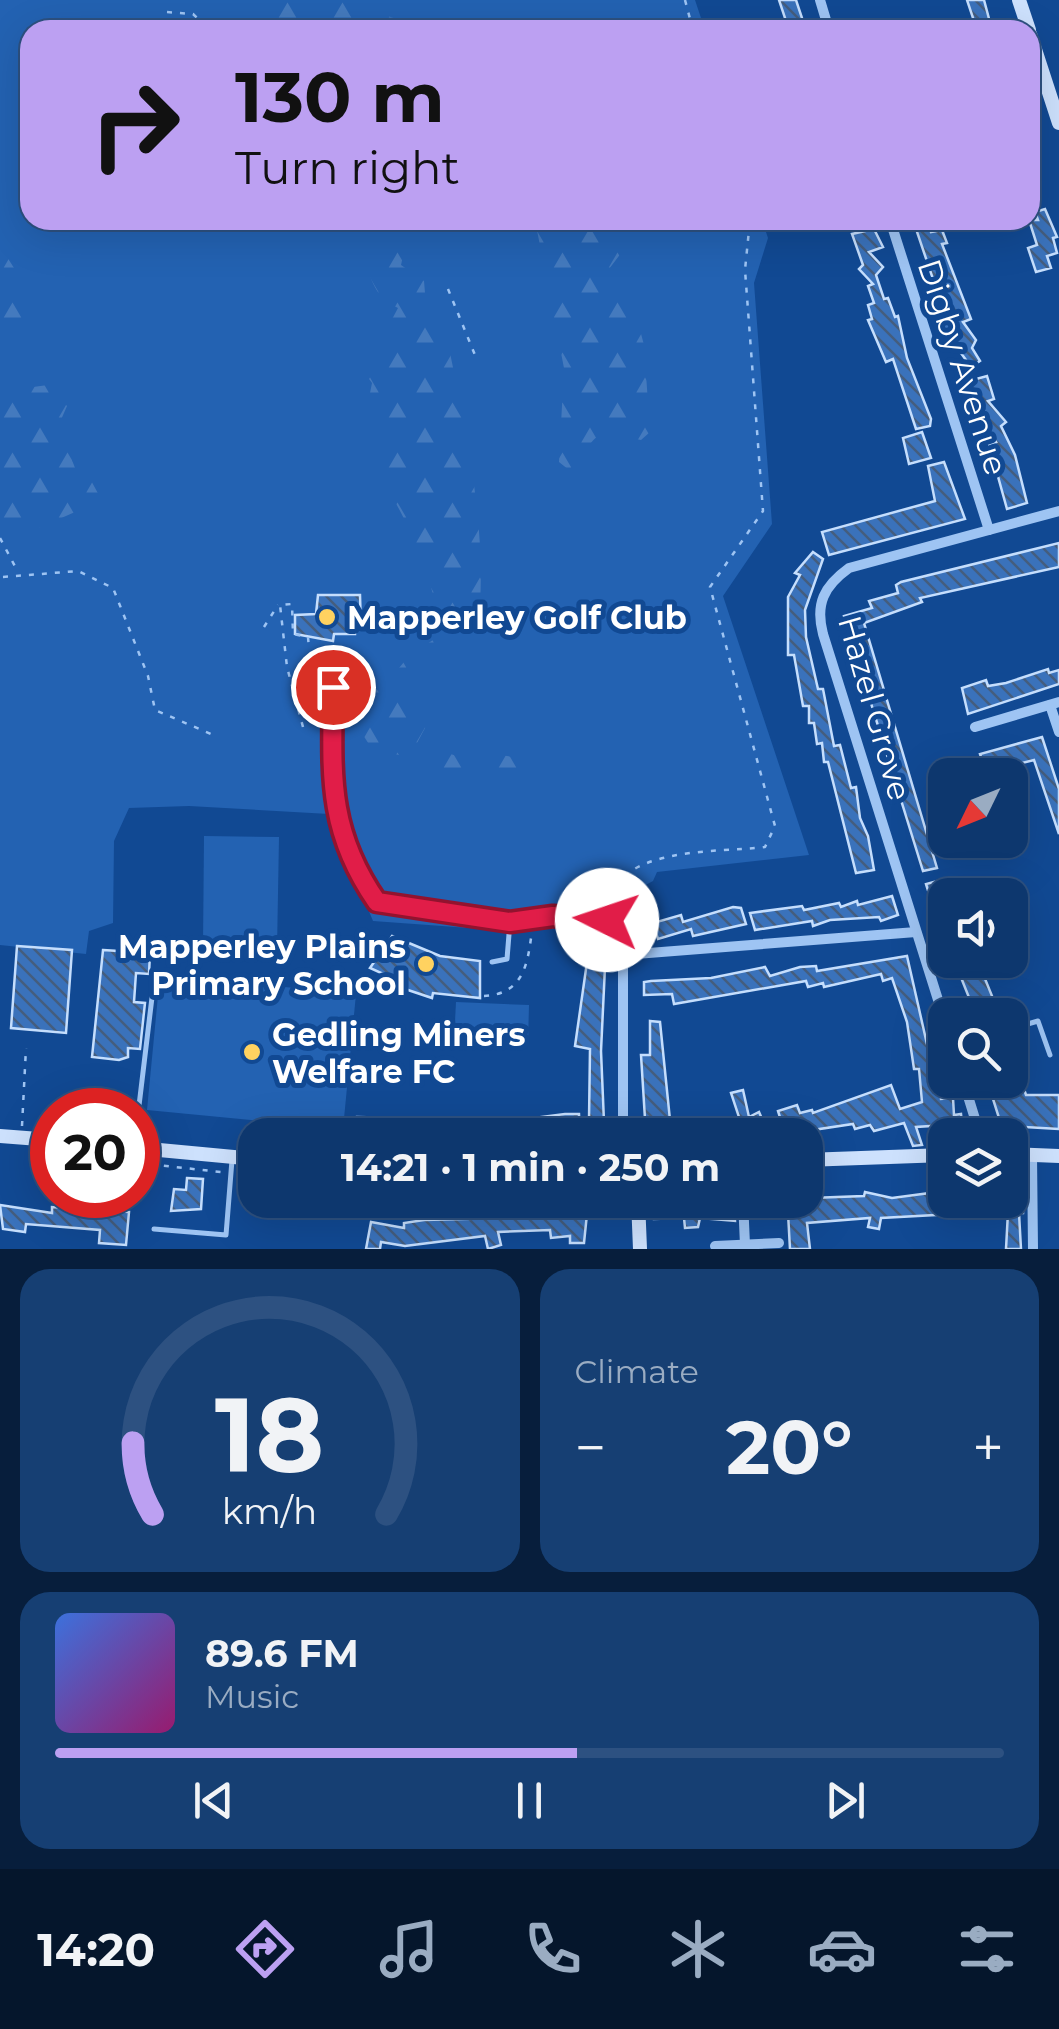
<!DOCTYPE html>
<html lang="en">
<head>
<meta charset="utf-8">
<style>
	body { margin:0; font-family:Montserrat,sans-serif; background:#163f73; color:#f1f3f6; height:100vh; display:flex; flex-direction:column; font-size:38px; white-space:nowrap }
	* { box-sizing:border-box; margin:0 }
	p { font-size:32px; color:#9aacc2 }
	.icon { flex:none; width:55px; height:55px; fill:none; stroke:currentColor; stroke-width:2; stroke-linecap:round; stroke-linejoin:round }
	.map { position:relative; height:1249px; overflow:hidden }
	.sheet { display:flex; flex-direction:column; gap:20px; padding:20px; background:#071e3c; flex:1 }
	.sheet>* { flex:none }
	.hud { position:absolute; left:20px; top:20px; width:1020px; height:210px; border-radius:30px; box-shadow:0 10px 40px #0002,0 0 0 2px #2d5181; background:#bca0f2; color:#111; overflow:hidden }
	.needle { width:65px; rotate:227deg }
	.buttons { position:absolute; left:928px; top:758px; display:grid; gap:20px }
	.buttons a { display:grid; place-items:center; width:100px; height:100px; border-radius:20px; background:#0d376e; box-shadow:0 10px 40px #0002,0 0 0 2px #2d5181; font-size:50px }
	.speed { position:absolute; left:30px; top:1088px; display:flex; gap:20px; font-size:50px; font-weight:700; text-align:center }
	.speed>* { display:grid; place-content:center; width:130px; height:130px; border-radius:50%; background:#0d376e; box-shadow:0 10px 40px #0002,0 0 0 2px #2d5181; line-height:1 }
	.speed .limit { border:15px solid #d22; background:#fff; color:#111 }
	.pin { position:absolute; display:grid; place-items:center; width:85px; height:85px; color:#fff; margin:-42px; border:5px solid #fff; border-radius:50%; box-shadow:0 2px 10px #0007 }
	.me { position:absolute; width:110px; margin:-55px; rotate:274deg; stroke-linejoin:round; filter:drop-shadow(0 0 8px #0008) }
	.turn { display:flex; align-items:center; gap:35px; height:210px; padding:0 50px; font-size:45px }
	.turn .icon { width:130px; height:130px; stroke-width:2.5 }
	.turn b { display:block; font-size:70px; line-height:85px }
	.big { font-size:75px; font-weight:700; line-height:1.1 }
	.sheet .tile { flex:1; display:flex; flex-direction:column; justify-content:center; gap:15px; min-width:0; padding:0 35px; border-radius:30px; background:#163f73 }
	.sheet .dial { align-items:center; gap:0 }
	.dial svg { height:260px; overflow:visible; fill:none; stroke:#2d5181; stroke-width:7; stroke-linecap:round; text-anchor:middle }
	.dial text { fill:#f1f3f6; stroke:none }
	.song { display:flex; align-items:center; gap:30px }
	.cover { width:120px; height:120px; border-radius:15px; background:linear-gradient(135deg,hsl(220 70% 55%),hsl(320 70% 35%)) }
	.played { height:10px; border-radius:5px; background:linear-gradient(90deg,#bca0f2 55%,#2d5181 55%) }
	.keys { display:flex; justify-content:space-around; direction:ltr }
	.heat { display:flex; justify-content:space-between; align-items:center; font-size:55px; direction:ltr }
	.sheet .tiles { flex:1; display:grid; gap:20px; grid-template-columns:1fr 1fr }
	.tile:last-child { grid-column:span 2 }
	.trip { position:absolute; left:238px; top:1118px; width:585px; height:100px; border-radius:30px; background:#0d376e; box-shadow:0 10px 40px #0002,0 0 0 2px #2d5181; font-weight:700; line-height:100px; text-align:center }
	.dock { display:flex; height:160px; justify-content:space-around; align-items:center; background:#05162c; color:#9aacc2 }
	.dock .icon { width:70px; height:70px }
	.dock .active { color:#bca0f2 }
	.dock b { font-size:45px; color:#f1f3f6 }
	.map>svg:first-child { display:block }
	.green { fill:#2362b2 }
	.forest { fill:url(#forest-firs) }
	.building { fill:url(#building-back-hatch); stroke:#c5defd; stroke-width:2.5 }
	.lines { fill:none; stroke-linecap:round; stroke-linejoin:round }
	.path { stroke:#9ec4f3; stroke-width:2.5; stroke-dasharray:5 8; stroke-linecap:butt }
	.lane { stroke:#9ec4f3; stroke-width:5 }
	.street { stroke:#9ec4f3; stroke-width:10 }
	.secondary { stroke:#cde1fd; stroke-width:14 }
	.route-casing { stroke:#92132f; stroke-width:25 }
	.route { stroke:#e11d48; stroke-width:18 }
	.poi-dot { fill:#ffd260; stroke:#114993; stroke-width:4 }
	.labels { text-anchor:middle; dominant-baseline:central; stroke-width:10; stroke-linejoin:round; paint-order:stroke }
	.street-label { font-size:32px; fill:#fff; stroke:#114993 }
	.poi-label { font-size:32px; font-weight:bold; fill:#fff; stroke:#114993; text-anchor:start }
</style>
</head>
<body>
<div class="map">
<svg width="1059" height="1249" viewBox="0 0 1059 1249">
	<defs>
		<pattern id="forest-firs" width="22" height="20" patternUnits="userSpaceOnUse" patternTransform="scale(2.5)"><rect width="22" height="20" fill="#2362b2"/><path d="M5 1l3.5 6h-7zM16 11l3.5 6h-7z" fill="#447abe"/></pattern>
		<pattern id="building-back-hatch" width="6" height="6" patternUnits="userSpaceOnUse" patternTransform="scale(2.5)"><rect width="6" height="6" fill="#3a72bb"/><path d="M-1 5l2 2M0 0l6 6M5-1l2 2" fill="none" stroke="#445d7e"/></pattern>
	</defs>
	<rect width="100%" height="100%" fill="#114993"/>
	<g class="green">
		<path d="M0 0H695L705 30H30V220H762L768 238 754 283 772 524 723 596 809 855 657 872 653 881 640 888 648 934 634 936C610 895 537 914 498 916L497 930 373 921 329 814 189 806 129 808 114 841 113 923 89 931 86 954 0 945Z"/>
		<polygon points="204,836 279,837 277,949 203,947"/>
		<polygon points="160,975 356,994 343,1129 147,1110"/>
		<polygon points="456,1002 529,1005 528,1043 454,1040"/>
	</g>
	<g class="forest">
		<polygon points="231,0 373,0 374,11 399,20 401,30 258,30"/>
		<polygon points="0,215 3,230 14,246 7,257 30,293 34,333 0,333"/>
		<path d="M535 220H620L631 240 609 269 636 315 644 345 650 432 641 440C583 428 603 436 569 470L559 462 564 368Z"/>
		<path d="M398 239 405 247 401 265 424 281 425 293 434 295 441 310C461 407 490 526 478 626L389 680 409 656 436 638C445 596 402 506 376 472L389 451V437L382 408 369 398 372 383 364 372 398 308C377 298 372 284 366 262Z"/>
		<polygon points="48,385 67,406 60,422 76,432 81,451 72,460 75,468 88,475 107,510 92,518 75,512 0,545 0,436 6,427 0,423 3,391"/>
		<path d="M376 689 432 715 417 743 472 761C484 754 509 753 522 761V769L507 778 488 773 463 777 417 759 372 749 342 702Z"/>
	</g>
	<g class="building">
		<polygon points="779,0 796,0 806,30 789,30"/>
		<polygon points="967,0 984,0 992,30 977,30"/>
		<polygon points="1045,209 1057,237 1053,238 1057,253 1047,256 1051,268 1036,272 1028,248 1037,245 1029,220 1038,220 1035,212"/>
		<polygon points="913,220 927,220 931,232 942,230 947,243 942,244 971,319 963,322 976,340 972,348 980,361 971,367 943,328 940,318 952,314 942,286 936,288"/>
		<polygon points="874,229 883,247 869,252 883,267 876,275 884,299 888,298 895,317 898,316 907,358 931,419 930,426 916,429 893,359 886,362 868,320 872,319 868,305 874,303 868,286 873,284 859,269 863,265 852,234"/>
		<polygon points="987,376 994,399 988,401 1006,422 1001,426 1015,455 1027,503 1007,509 989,444 996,442 979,415 984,411 979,395 972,397 965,382"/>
		<polygon points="922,432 931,458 909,464 903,438"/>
		<polygon points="944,462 965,519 829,555 822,532 935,501 928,466"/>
		<polygon points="1059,543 1059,567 920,598 922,602 864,623 937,868 923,871 844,616 872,608 869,601 898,593 896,585 901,582"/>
		<polygon points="813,552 823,559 805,610 806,637 818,689 823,689 834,746 840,745 851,788 856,787 860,818 868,836 874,870 856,873 828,762 824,762 822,743 817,744 814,723 809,723 809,706 803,706 794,655 788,655 788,597 800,575 795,573"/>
		<polygon points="318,595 360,595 361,628 355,628 355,634 334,634 333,641 295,634 295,615 316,614"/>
		<polygon points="1048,669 1049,673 1059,670 1059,684 968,714 962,688 986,680 988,686 1006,683"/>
		<polygon points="1042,737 1059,789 1059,834 1034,760 986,772 980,754"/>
		<polygon points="941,880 945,894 943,938 926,884"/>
		<polygon points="892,896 898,915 881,921 879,917 830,920 813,926 812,921 755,930 750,913 802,906 804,910 839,903 841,907 857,901 858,905"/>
		<polygon points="733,907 741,908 746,924 693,936 691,929 658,939 653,923 681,915 683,922"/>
		<polygon points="392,936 440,956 480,961 480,998 433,993 432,998 396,986 399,981 370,968"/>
		<polygon points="579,943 606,946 601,1051 604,1122 589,1121 590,1049 575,1046 587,962 577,961"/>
		<polygon points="17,946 72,950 66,1033 11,1028"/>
		<polygon points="103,950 150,953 149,974 136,973 134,1002 145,1003 140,1049 128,1048 128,1057 119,1060 92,1057"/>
		<polygon points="907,956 934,1075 939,1074 941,1099 953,1098 954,1115 961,1114 962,1124 916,1127 922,1145 913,1146 904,1123 874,1131 870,1125 855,1129 853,1124 806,1131 803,1123 784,1130 778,1111 797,1105 800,1113 812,1110 813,1113 891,1085 900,1109 922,1102 919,1069 914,1069 907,1022 892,978 883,981 881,974 824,987 823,983 808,987 806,981 674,1004 672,994 644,995 644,982 651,981 711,978 765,967 770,976 800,967 816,966 817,971"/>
		<polygon points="954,960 965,960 971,967 979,964 994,1001 1002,998 1003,1015 976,1015"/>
		<polygon points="650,1021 660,1022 670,1120 739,1117 731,1093 743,1090 749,1117 759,1112 766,1128 755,1133 752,1129 753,1135 646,1135 641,1055 650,1055"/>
		<polygon points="1012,1053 1026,1095 1059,1095 1059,1129 1009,1126 999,1118 987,1080 1010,1080"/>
		<polygon points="565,1114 579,1114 580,1135 383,1135 384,1131 356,1130 357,1117 398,1118 397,1125 447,1126 533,1123 533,1118"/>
		<polygon points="187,1178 203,1179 201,1209 171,1211 174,1189 186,1190"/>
		<polygon points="945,1191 945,1200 971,1200 972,1213 881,1218 879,1229 868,1227 870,1218 807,1223 810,1249 790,1249 788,1213 756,1214 755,1200 864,1196 865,1192 892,1198"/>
		<polygon points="1010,1191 1024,1192 1023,1213 1019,1213 1021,1249 1006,1249 1008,1212 999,1211 1000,1200 1010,1200"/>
		<polygon points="729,1200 734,1203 735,1221 700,1218 698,1227 685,1228 684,1218 654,1219 654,1202"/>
		<polygon points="0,1205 52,1213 52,1207 129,1212 126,1245 99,1243 100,1230 26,1224 25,1232 3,1229"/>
		<polygon points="507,1207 559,1207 560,1214 587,1214 584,1243 570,1243 570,1236 551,1238 550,1230 498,1232 501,1245 488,1249 485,1236 405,1246 381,1242 380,1249 366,1249 371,1222 404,1228 404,1223 424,1220 501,1218"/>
	</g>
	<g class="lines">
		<g class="path">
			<polyline points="685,0 693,30"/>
			<polyline points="167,12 193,14 210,30"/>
			<polyline points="448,289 475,355"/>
			<polyline points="0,538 18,572"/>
			<polyline points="3,577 78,571 113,588 148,676 155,710 211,734"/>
			<polyline points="264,627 278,605"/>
			<polyline points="303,727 287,667 280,605 292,604 293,634 308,637 309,649"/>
			<path d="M608 910C612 845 717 853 765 847L775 826 710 587 763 511 745 270 750 220"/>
			<polyline points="548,927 565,927"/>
			<path d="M484 996C524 994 528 963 532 930"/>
			<polyline points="22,1126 26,1048"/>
			<polyline points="34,1153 52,1155"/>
			<polyline points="138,1163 221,1172"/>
		</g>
		<g class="lane">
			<path d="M333 687C332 771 326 829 377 902L510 922 553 916 607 920 618 929 623 952"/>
			<polyline points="492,962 507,959 510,922"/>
			<polyline points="1010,1029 1038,1021 1050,1055"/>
			<polyline points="138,1114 153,989"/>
			<polyline points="154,1229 226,1235 232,1160"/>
		</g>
		<g class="street">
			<polyline points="820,0 829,30"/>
			<polyline points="890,220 989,530"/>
			<polyline points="1050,705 1059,732"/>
			<polyline points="975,727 1059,702"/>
			<path d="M945 1022 823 634C815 604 824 586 849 568L1059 511"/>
			<polyline points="963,1080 980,1135"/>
			<polyline points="623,1135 623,955 916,932"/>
			<polyline points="1032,1155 1033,1249"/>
			<polyline points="743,1200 745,1245"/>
			<polyline points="715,1246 779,1243"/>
		</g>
		<g class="secondary">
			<polyline points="1019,0 1029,30"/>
			<polyline points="1030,34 1059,123"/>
			<polyline points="0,1136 52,1140"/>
			<polyline points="138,1148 255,1159"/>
			<polyline points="1010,1154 1059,1156"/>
			<polyline points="805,1160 945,1155"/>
			<polyline points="638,1200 640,1249"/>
		</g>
	</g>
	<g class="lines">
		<g class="route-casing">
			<path id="route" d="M333 687C332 771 326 829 377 902L510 922 553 916 607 920"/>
		</g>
		<use href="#route" class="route"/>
	</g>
	<g class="poi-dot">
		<circle cx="327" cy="617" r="10"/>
		<circle cx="426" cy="964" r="10"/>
		<circle cx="252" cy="1052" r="10"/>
	</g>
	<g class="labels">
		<g class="street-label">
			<text transform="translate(963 367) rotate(72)">Digby Avenue</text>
			<text transform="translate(875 708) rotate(74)">Hazel Grove</text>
		</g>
		<g class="poi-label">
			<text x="347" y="617">Mapperley Golf Club</text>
			<text x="406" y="946" text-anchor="end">Mapperley Plains<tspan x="406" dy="37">Primary School</tspan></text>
			<text x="272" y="1034">Gedling Miners<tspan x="272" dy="37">Welfare FC</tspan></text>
		</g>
	</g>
</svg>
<div class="buttons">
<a><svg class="needle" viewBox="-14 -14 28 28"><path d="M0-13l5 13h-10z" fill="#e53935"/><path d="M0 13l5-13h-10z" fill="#9aacc2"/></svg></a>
<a><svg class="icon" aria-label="sound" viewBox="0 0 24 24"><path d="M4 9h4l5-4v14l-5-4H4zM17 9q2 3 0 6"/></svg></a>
<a><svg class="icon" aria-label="search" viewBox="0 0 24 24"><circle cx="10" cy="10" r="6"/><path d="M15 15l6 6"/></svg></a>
<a><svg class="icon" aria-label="layers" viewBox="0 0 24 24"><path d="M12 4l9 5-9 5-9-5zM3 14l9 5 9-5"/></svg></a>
</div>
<div class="speed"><div class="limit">20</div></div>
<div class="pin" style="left:333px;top:687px;background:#d93025"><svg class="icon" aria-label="arrive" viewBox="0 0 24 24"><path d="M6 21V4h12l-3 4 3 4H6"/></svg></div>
<svg class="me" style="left:607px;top:920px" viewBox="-20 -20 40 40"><circle r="19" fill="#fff"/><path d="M0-13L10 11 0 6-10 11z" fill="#e11d48"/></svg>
<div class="trip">14:21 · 1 min · 250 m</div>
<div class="hud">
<div class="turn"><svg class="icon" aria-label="right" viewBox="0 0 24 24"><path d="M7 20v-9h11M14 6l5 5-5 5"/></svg><div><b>130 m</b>Turn right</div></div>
</div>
</div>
<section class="sheet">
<div class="tiles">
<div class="tile dial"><svg viewBox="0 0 100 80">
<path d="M14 69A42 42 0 1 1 86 69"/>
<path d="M14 69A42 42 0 0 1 8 47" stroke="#bca0f2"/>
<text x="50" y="56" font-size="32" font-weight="700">18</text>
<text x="50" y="72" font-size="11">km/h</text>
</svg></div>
<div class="tile"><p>Climate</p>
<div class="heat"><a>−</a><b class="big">20°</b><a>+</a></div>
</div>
<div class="tile">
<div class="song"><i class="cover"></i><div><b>89.6 FM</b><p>Music</p></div></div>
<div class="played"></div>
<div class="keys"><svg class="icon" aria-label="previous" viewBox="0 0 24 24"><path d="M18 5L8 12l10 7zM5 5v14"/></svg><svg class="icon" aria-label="pause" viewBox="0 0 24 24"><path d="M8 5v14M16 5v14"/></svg><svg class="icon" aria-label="next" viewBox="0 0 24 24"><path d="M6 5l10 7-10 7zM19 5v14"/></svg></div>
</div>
</div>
</section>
<nav class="dock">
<b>14:20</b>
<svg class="icon active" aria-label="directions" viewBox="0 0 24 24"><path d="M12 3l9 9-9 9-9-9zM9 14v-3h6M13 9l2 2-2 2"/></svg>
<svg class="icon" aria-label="music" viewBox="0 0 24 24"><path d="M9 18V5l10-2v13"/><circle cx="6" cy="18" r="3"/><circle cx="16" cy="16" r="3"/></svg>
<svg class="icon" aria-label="phone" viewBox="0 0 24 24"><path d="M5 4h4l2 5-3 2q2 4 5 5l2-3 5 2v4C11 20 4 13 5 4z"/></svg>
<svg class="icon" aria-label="climate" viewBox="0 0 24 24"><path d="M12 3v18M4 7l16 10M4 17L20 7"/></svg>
<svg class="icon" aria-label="car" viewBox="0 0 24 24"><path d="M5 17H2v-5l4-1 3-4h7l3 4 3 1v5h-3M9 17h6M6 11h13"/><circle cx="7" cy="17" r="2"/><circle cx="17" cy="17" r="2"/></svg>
<svg class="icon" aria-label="filters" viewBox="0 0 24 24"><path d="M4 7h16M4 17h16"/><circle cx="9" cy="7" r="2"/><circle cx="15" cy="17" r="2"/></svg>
</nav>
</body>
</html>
